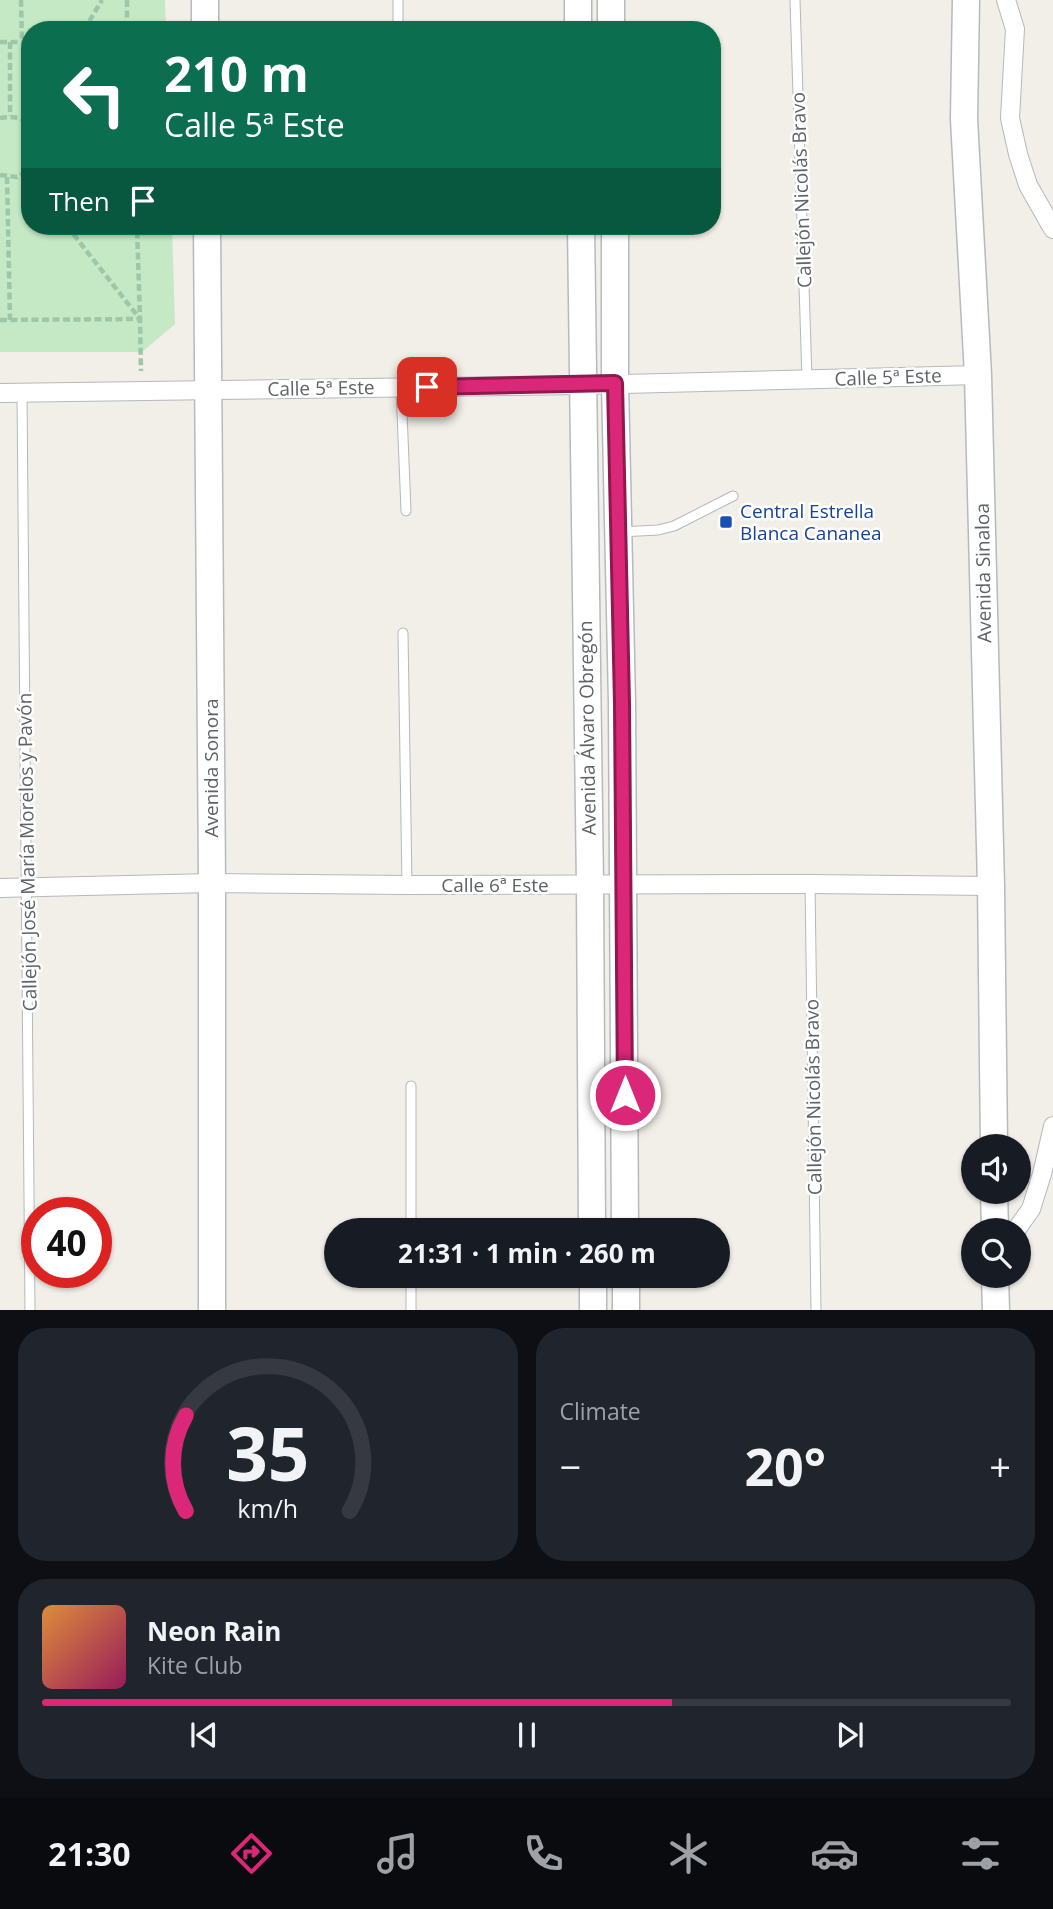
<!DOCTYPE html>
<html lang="en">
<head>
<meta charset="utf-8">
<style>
	body { margin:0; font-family:"Open Sans",sans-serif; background:#20242c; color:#f1f3f6; height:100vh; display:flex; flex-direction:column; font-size:26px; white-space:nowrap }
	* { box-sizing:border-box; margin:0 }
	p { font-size:23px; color:#9ea1a6 }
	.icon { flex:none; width:38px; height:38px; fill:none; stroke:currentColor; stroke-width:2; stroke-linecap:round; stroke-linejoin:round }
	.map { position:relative; height:1310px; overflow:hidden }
	.side { display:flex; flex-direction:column; gap:18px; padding:18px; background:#0d0f14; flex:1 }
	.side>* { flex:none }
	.hud { position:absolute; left:21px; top:21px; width:700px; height:214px; border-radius:28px; box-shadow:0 2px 5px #0004; background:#0b6e4f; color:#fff; overflow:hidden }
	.tools { position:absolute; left:961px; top:1134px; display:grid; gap:14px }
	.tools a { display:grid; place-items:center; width:70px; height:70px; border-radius:50%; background:#171b24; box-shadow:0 2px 5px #0004; font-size:35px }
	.speed { position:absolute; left:21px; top:1197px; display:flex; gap:14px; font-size:35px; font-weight:700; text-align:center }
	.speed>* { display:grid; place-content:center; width:91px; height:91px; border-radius:50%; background:#171b24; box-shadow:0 2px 5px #0004; line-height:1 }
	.speed .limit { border:10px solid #d22; background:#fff; color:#111 }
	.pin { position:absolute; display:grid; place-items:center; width:60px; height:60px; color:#fff; margin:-30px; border-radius:14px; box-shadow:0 4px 10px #0006 }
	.me { position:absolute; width:77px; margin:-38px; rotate:0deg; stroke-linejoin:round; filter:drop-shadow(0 0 5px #0008) }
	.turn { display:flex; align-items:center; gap:24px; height:147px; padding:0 28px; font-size:32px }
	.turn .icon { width:91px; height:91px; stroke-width:2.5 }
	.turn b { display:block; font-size:49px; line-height:60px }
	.then { display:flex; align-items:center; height:66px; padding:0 28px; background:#0003; gap:14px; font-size:26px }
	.big { font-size:52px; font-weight:700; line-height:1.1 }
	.side .card { flex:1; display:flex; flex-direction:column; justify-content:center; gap:10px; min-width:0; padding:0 24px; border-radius:28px; background:#20242c }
	.side .dial { align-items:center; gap:0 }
	.dial svg { height:182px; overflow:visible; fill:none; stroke:#363941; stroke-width:7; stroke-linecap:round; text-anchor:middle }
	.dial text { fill:#f1f3f6; stroke:none }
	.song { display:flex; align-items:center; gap:21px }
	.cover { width:84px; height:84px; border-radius:10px; background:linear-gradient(135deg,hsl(30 70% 55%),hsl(330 70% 35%)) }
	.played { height:7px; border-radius:4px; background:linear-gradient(90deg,#db2777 65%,#363941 65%) }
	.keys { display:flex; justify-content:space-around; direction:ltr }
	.heat { display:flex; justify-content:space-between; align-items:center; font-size:38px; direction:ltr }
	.side .tiles { flex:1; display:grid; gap:18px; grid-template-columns:1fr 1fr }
	.card:last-child { grid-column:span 2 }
	.trip { position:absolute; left:324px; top:1218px; width:406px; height:70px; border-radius:35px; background:#171b24; box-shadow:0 2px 5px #0004; font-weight:700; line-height:70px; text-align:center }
	.tabs { display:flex; height:112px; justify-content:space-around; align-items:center; background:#090b0e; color:#9ea1a6 }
	.tabs .icon { width:49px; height:49px }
	.tabs .selected { color:#db2777 }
	.tabs b { font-size:32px; color:#f1f3f6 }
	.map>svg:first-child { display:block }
	.green { fill:#c5e8c5 }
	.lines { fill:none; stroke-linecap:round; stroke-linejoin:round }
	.lane-casing { stroke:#b5b8bc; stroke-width:11 }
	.street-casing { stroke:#b5b8bc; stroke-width:20 }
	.secondary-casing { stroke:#b6babf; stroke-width:29 }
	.path { stroke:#9cc7a9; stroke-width:4.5; stroke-dasharray:7 3.5; stroke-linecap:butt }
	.lane { stroke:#fff; stroke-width:9 }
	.street { stroke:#fff; stroke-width:18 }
	.secondary { stroke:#fff; stroke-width:26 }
	.route-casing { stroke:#8e194d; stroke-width:18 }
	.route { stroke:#db2777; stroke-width:12 }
	.transit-dot { fill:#1a4fb4; stroke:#fff; stroke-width:2.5 }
	.labels { text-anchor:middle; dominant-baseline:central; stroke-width:5; stroke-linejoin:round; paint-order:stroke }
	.street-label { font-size:19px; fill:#5f6368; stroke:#fff }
	.transit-label { font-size:19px; fill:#164399; stroke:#fff; text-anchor:start }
</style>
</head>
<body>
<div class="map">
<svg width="1053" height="1311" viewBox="0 0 1053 1311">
	<rect width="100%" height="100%" fill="#f1efe8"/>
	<polygon class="green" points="0,0 165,0 166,30 30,30 30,226 172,226 175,324 142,352 0,352"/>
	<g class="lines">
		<g class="lane-casing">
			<g id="lane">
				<polyline points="398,0 398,30"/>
				<polyline points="795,0 807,380"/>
				<polyline points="401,387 406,511"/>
				<polyline points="22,393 30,1311"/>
				<polyline points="620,532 658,530 674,526 733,496"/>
				<polyline points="403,633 407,885"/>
				<polyline points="810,884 816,1311"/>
				<polyline points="411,1230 411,1086"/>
				<polyline points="411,1311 411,1276"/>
			</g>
		</g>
		<g class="street-casing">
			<g id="street">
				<polyline points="1006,0 1015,29 1010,118 1018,154 1028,185 1053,229"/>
				<polyline points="0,393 583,385 978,375"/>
				<polyline points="0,888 212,883 407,885 810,884 991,886"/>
				<polyline points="1016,1230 1031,1209 1042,1174 1053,1126"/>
			</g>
		</g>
		<g class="secondary-casing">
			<g id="secondary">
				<polyline points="205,0 205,30"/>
				<polyline points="578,0 578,30"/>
				<polyline points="611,0 611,30"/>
				<polyline points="966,0 964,119 978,375 991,886 994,1146"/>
				<polyline points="207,226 212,883 212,1311"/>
				<polyline points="581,226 590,885 592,1230"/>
				<polyline points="615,226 615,383 622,703 625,1230"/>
				<polyline points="994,1192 995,1230"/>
				<polyline points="593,1276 593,1311"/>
				<polyline points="626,1276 626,1311"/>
				<polyline points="995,1276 996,1311"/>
			</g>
		</g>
		<g class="path">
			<polyline points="21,0 22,42"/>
			<polyline points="127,0 127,30"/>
			<polyline points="84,30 102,0"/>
			<polyline points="0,42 30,42"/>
			<polyline points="10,42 10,116"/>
			<path d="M0 118C11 116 20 117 30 124"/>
			<polyline points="0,175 17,177 30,170"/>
			<polyline points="7,177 10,320"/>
			<polyline points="67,226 140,319 141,371"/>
			<polyline points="0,320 140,319 137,226"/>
		</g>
		<use href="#lane" class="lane"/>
		<use href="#street" class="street"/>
		<use href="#secondary" class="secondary"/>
	</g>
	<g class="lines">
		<g class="route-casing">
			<polyline id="route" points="427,387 615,383 622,703 625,1095"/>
		</g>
		<use href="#route" class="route"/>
	</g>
	<rect class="transit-dot" x="719" y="515" width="14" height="14" rx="3.5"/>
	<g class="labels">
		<g class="street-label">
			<text transform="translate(801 190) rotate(-92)">Callejón Nicolás Bravo</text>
			<text transform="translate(888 377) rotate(-2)">Calle 5ª Este</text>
			<text transform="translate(321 388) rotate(-1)">Calle 5ª Este</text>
			<text transform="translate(983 573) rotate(-91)">Avenida Sinaloa</text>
			<text transform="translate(587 728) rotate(-91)">Avenida Álvaro Obregón</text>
			<text transform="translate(211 768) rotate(-90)">Avenida Sonora</text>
			<text transform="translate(27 852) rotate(-91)">Callejón José María Morelos y Pavón</text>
			<text x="495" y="885">Calle 6ª Este</text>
			<text transform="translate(813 1097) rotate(-91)">Callejón Nicolás Bravo</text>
		</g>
		<g class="transit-label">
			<text x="740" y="511">Central Estrella<tspan x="740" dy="22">Blanca Cananea</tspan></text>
		</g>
	</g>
</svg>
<div class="tools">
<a><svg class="icon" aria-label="sound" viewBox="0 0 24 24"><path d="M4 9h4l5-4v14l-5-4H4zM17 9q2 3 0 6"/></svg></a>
<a><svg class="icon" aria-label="search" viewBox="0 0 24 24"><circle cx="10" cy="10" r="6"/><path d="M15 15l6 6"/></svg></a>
</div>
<div class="speed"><div class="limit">40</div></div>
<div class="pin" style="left:427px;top:387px;background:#d93025"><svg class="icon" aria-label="arrive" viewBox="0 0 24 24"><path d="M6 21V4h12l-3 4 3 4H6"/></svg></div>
<svg class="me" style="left:625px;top:1095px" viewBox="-20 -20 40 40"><circle r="17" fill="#db2777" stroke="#fff" stroke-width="3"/><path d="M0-11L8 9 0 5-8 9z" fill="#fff"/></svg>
<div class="trip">21:31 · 1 min · 260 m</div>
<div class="hud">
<div class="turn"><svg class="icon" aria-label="left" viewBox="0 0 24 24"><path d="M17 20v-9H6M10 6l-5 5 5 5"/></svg><div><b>210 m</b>Calle 5ª Este</div></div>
<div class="then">Then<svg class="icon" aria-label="arrive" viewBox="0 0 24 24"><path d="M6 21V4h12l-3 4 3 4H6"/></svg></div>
</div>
</div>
<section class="side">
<div class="tiles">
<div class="card dial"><svg viewBox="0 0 100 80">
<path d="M14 69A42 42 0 1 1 86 69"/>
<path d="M14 69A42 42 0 0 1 14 27" stroke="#db2777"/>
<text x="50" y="56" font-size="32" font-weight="700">35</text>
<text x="50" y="72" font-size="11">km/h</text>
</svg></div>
<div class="card"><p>Climate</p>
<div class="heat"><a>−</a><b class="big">20°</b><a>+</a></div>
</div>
<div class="card">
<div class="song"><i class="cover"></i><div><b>Neon Rain</b><p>Kite Club</p></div></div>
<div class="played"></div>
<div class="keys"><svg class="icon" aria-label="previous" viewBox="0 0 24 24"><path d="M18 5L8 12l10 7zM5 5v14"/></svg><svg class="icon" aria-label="pause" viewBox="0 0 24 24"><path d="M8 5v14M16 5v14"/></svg><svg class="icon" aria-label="next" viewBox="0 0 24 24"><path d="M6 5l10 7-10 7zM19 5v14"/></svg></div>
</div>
</div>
</section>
<nav class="tabs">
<b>21:30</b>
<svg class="icon selected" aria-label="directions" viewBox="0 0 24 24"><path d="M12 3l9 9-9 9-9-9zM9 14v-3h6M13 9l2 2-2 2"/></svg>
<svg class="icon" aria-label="music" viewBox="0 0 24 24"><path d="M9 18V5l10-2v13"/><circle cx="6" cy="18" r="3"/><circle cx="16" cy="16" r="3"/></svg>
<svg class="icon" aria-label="phone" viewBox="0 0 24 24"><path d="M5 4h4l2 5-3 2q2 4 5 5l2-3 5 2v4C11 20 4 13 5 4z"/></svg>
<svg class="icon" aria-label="climate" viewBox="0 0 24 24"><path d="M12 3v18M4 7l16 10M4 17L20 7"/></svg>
<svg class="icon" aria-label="car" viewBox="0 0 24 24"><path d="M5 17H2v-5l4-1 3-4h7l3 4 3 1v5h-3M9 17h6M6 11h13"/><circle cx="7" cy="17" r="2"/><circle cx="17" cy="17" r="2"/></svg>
<svg class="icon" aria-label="filters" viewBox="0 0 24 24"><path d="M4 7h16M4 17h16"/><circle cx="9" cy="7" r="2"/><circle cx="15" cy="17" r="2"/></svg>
</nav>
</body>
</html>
